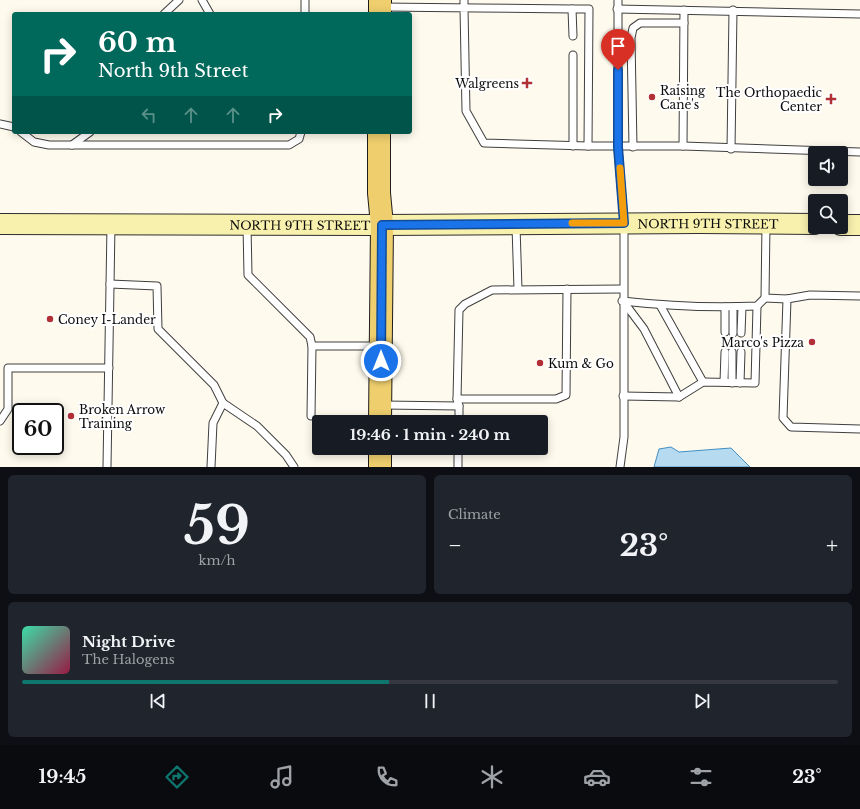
<!DOCTYPE html>
<html lang="en">
<head>
<meta charset="utf-8">
<style>
	body { margin:0; font-family:"Libre Baskerville",serif; background:#20242c; color:#f1f3f6; height:100vh; display:flex; flex-direction:column; font-size:15px; white-space:nowrap }
	* { box-sizing:border-box; margin:0 }
	p { font-size:13px; color:#9ea1a6 }
	.icon { flex:none; width:22px; height:22px; fill:none; stroke:currentColor; stroke-width:2; stroke-linecap:round; stroke-linejoin:round }
	.map { position:relative; height:467px; overflow:hidden }
	.drawer { display:flex; flex-direction:column; gap:8px; padding:8px; background:#0d0f14; flex:1 }
	.drawer>* { flex:none }
	.banner { position:absolute; left:12px; top:12px; width:400px; height:122px; border-radius:4px; box-shadow:0 2px 10px #0003; background:#00695c; color:#fff; overflow:hidden }
	.fabs { position:absolute; left:808px; top:146px; display:grid; gap:8px }
	.fabs a { display:grid; place-items:center; width:40px; height:40px; border-radius:4px; background:#171b24; box-shadow:0 2px 10px #0003; font-size:20px }
	.speed { position:absolute; left:12px; top:403px; display:flex; gap:8px; font-size:20px; font-weight:700; text-align:center }
	.speed>* { display:grid; place-content:center; width:52px; height:52px; border-radius:50%; background:#171b24; box-shadow:0 2px 10px #0003; line-height:1 }
	.speed .limit { border:2px solid #111; border-radius:6px; background:#fff; color:#111 }
	.pin { position:absolute; display:grid; place-items:center; width:34px; height:34px; color:#fff; margin:-41px -17px; border-radius:50% 50% 50% 0; rotate:-45deg; box-shadow:0 0 4px #0007 }
	.pin .icon { rotate:45deg }
	.me { position:absolute; width:44px; margin:-22px; rotate:0deg; stroke-linejoin:round; filter:drop-shadow(0 0 3px #0008) }
	.turn { display:flex; align-items:center; gap:14px; height:84px; padding:0 20px; font-size:18px }
	.turn .icon { width:52px; height:52px; stroke-width:2.5 }
	.turn b { display:block; font-size:28px; line-height:34px }
	.lanes { display:flex; align-items:center; height:38px; padding:0 20px; background:#0003; justify-content:center; gap:20px; direction:ltr }
	.lanes .off { opacity:.35 }
	.big { font-size:30px; font-weight:700; line-height:1.1 }
	.drawer .widget { flex:1; display:flex; flex-direction:column; justify-content:center; gap:6px; min-width:0; padding:0 14px; border-radius:6px; background:#20242c }
	.drawer .dial { align-items:center; gap:0 }
	.dial b { font-size:52px; line-height:1 }
	.song { display:flex; align-items:center; gap:12px }
	.cover { width:48px; height:48px; border-radius:6px; background:linear-gradient(135deg,hsl(160 70% 55%),hsl(340 70% 35%)) }
	.played { height:4px; border-radius:2px; background:linear-gradient(90deg,#0f766e 45%,#363941 45%) }
	.keys { display:flex; justify-content:space-around; direction:ltr }
	.heat { display:flex; justify-content:space-between; align-items:center; font-size:22px; direction:ltr }
	.drawer .tiles { flex:1; display:grid; gap:8px; grid-template-columns:1fr 1fr }
	.widget:last-child { grid-column:span 2 }
	.trip { position:absolute; left:312px; top:415px; width:236px; height:40px; border-radius:4px; background:#171b24; box-shadow:0 2px 10px #0003; font-weight:700; line-height:40px; text-align:center }
	.dock { display:flex; height:64px; justify-content:space-around; align-items:center; background:#090b0e; color:#9ea1a6 }
	.dock .icon { width:28px; height:28px }
	.dock .current { color:#0f766e }
	.dock b { font-size:18px; color:#f1f3f6 }
	.map>svg:first-child { display:block }
	.water { fill:#b6dbf1; stroke:#438fc2 }
	.lines { fill:none; stroke-linecap:round; stroke-linejoin:round }
	.service-casing { stroke:#3f3f3f; stroke-width:9 }
	.secondary-casing { stroke:#2e2e2e; stroke-width:22 }
	.primary-casing { stroke:#1d1d1d; stroke-width:24 }
	.service { stroke:#fff; stroke-width:7 }
	.secondary { stroke:#f8f0ad; stroke-width:20 }
	.primary { stroke:#eece6d; stroke-width:22 }
	.route-casing { stroke:#114b97; stroke-width:10 }
	.route { stroke:#1a73e8; stroke-width:7 }
	.slow { stroke:#f59e0b; stroke-width:7 }
	.poi-dot { fill:#b13036; stroke:#fff; stroke-width:1.5 }
	.labels { text-anchor:middle; dominant-baseline:central; stroke-width:4; stroke-linejoin:round; paint-order:stroke }
	.poi-label { font-size:12px; fill:#0c0c0c; stroke:#fff; text-anchor:start }
	.street-label { font-size:12px; fill:#0c0c0c; stroke:#fff }
</style>
</head>
<body>
<div class="map">
<svg width="860" height="467" viewBox="0 0 860 467">
	<rect width="100%" height="100%" fill="#fefaed"/>
	<polygon class="water" points="671,447 679,452 731,448 750,467 654,467 659,449"/>
	<g class="lines">
		<g class="service-casing">
			<g id="service">
				<polyline points="202,0 210,14"/>
				<polyline points="618,0 618,147 624,223 624,437 620,467"/>
				<path d="M382 7C445 8 509 8 572 9H589L588 146 484 143 466 111 464 8V0"/>
				<polyline points="572,9 573,36"/>
				<polyline points="617,9 860,14"/>
				<polyline points="164,14 179,0"/>
				<polyline points="305,14 305,0"/>
				<polyline points="573,55 573,146"/>
				<polyline points="0,124 14,127"/>
				<polyline points="21,132 34,142 49,145 289,145 299,139 301,132"/>
				<polyline points="72,145 90,132"/>
				<polyline points="588,146 683,146 860,152"/>
				<polyline points="683,146 684,10"/>
				<polyline points="633,147 631,38 633,28 640,23 684,23"/>
				<polyline points="731,149 733,10"/>
				<polyline points="766,224 765,298 787,299"/>
				<polyline points="247,225 248,275 310,337 312,346 311,416"/>
				<polyline points="516,226 518,289"/>
				<polyline points="110,284 157,286 158,329 214,385 223,403 257,426 286,455 294,467"/>
				<polyline points="860,296 810,295 787,299 783,418 791,427 860,429"/>
				<path d="M622 301C667 306 712 308 757 306L765 298"/>
				<polyline points="623,301 644,329 679,397"/>
				<polyline points="660,305 703,382"/>
				<polyline points="725,332 725,307"/>
				<polyline points="733,333 733,307"/>
				<polyline points="741,333 742,307"/>
				<polyline points="312,346 379,346"/>
				<polyline points="724,382 725,352"/>
				<polyline points="732,383 732,352"/>
				<polyline points="740,383 741,352"/>
				<polyline points="623,396 679,397 703,382 755,383 757,306"/>
				<polyline points="457,399 556,399 566,395 567,289"/>
				<polyline points="383,405 459,406"/>
				<polyline points="0,421 8,409 8,368 109,368"/>
				<polyline points="459,422 459,406 457,399 459,310 465,304 492,290 622,289"/>
				<polyline points="107,467 111,225"/>
				<polyline points="211,467 213,423 223,403"/>
				<polyline points="458,467 458,448"/>
			</g>
		</g>
		<g class="secondary-casing">
			<g id="secondary">
				<path id="s1" d="M0 224 382 225 699 223 815 224"/>
				<polyline points="841,225 860,225"/>
			</g>
		</g>
		<g class="primary-casing">
			<g id="primary">
				<polyline points="380,14 380,0"/>
				<polyline points="379,132 379,193 382,225 380,422"/>
				<polyline points="380,467 380,448"/>
			</g>
		</g>
		<use href="#service" class="service"/>
		<use href="#secondary" class="secondary"/>
		<use href="#primary" class="primary"/>
	</g>
	<g class="lines">
		<g class="route-casing">
			<polyline id="route" points="381,361 382,225 624,223 618,147 618,70"/>
		</g>
		<use href="#route" class="route"/>
		<polyline class="slow" points="572,223 624,223 620,168"/>
	</g>
	<g class="poi-dot">
		<path d="M525 77h4v4h4v4h-4v4h-4v-4h-4v-4h4z"/>
		<circle cx="652" cy="97" r="4"/>
		<path d="M829 93h4v4h4v4h-4v4h-4v-4h-4v-4h4z"/>
		<circle cx="50" cy="319" r="4"/>
		<circle cx="812" cy="342" r="4"/>
		<circle cx="540" cy="363" r="4"/>
		<circle cx="71" cy="416" r="4"/>
	</g>
	<g class="labels">
		<g class="poi-label">
			<text x="519" y="83" text-anchor="end">Walgreens</text>
			<text x="660" y="90">Raising<tspan x="660" dy="14">Cane's</tspan></text>
			<text x="822" y="92" text-anchor="end">The Orthopaedic<tspan x="822" dy="14">Center</tspan></text>
			<text x="58" y="319">Coney I-Lander</text>
			<text x="804" y="342" text-anchor="end">Marco's Pizza</text>
			<text x="548" y="363">Kum &amp; Go</text>
			<text x="79" y="409">Broken Arrow<tspan x="79" dy="14">Training</tspan></text>
		</g>
		<g class="street-label">
			<text stroke="none"><textPath href="#s1" startOffset="708">NORTH 9TH STREET</textPath></text>
			<text stroke="none"><textPath href="#s1" startOffset="300">NORTH 9TH STREET</textPath></text>
		</g>
	</g>
</svg>
<div class="fabs">
<a><svg class="icon" aria-label="sound" viewBox="0 0 24 24"><path d="M4 9h4l5-4v14l-5-4H4zM17 9q2 3 0 6"/></svg></a>
<a><svg class="icon" aria-label="search" viewBox="0 0 24 24"><circle cx="10" cy="10" r="6"/><path d="M15 15l6 6"/></svg></a>
</div>
<div class="speed"><div class="limit">60</div></div>
<div class="pin" style="left:618px;top:70px;background:#d93025"><svg class="icon" aria-label="arrive" viewBox="0 0 24 24"><path d="M6 21V4h12l-3 4 3 4H6"/></svg></div>
<svg class="me" style="left:381px;top:361px" viewBox="-20 -20 40 40"><circle r="17" fill="#1a73e8" stroke="#fff" stroke-width="3"/><path d="M0-11L8 9 0 5-8 9z" fill="#fff"/></svg>
<div class="trip">19:46 · 1 min · 240 m</div>
<div class="banner">
<div class="turn"><svg class="icon" aria-label="right" viewBox="0 0 24 24"><path d="M7 20v-9h11M14 6l5 5-5 5"/></svg><div><b>60 m</b>North 9th Street</div></div>
<div class="lanes"><svg class="icon off" aria-label="left" viewBox="0 0 24 24"><path d="M17 20v-9H6M10 6l-5 5 5 5"/></svg><svg class="icon off" aria-label="ahead" viewBox="0 0 24 24"><path d="M12 20V5M6 11l6-6 6 6"/></svg><svg class="icon off" aria-label="ahead" viewBox="0 0 24 24"><path d="M12 20V5M6 11l6-6 6 6"/></svg><svg class="icon" aria-label="right" viewBox="0 0 24 24"><path d="M7 20v-9h11M14 6l5 5-5 5"/></svg></div>
</div>
</div>
<section class="drawer">
<div class="tiles">
<div class="widget dial"><b>59</b><p>km/h</p></div>
<div class="widget"><p>Climate</p>
<div class="heat"><a>−</a><b class="big">23°</b><a>+</a></div>
</div>
<div class="widget">
<div class="song"><i class="cover"></i><div><b>Night Drive</b><p>The Halogens</p></div></div>
<div class="played"></div>
<div class="keys"><svg class="icon" aria-label="previous" viewBox="0 0 24 24"><path d="M18 5L8 12l10 7zM5 5v14"/></svg><svg class="icon" aria-label="pause" viewBox="0 0 24 24"><path d="M8 5v14M16 5v14"/></svg><svg class="icon" aria-label="next" viewBox="0 0 24 24"><path d="M6 5l10 7-10 7zM19 5v14"/></svg></div>
</div>
</div>
</section>
<nav class="dock">
<b>19:45</b>
<svg class="icon current" aria-label="directions" viewBox="0 0 24 24"><path d="M12 3l9 9-9 9-9-9zM9 14v-3h6M13 9l2 2-2 2"/></svg>
<svg class="icon" aria-label="music" viewBox="0 0 24 24"><path d="M9 18V5l10-2v13"/><circle cx="6" cy="18" r="3"/><circle cx="16" cy="16" r="3"/></svg>
<svg class="icon" aria-label="phone" viewBox="0 0 24 24"><path d="M5 4h4l2 5-3 2q2 4 5 5l2-3 5 2v4C11 20 4 13 5 4z"/></svg>
<svg class="icon" aria-label="climate" viewBox="0 0 24 24"><path d="M12 3v18M4 7l16 10M4 17L20 7"/></svg>
<svg class="icon" aria-label="car" viewBox="0 0 24 24"><path d="M5 17H2v-5l4-1 3-4h7l3 4 3 1v5h-3M9 17h6M6 11h13"/><circle cx="7" cy="17" r="2"/><circle cx="17" cy="17" r="2"/></svg>
<svg class="icon" aria-label="filters" viewBox="0 0 24 24"><path d="M4 7h16M4 17h16"/><circle cx="9" cy="7" r="2"/><circle cx="15" cy="17" r="2"/></svg>
<b>23°</b>
</nav>
</body>
</html>
